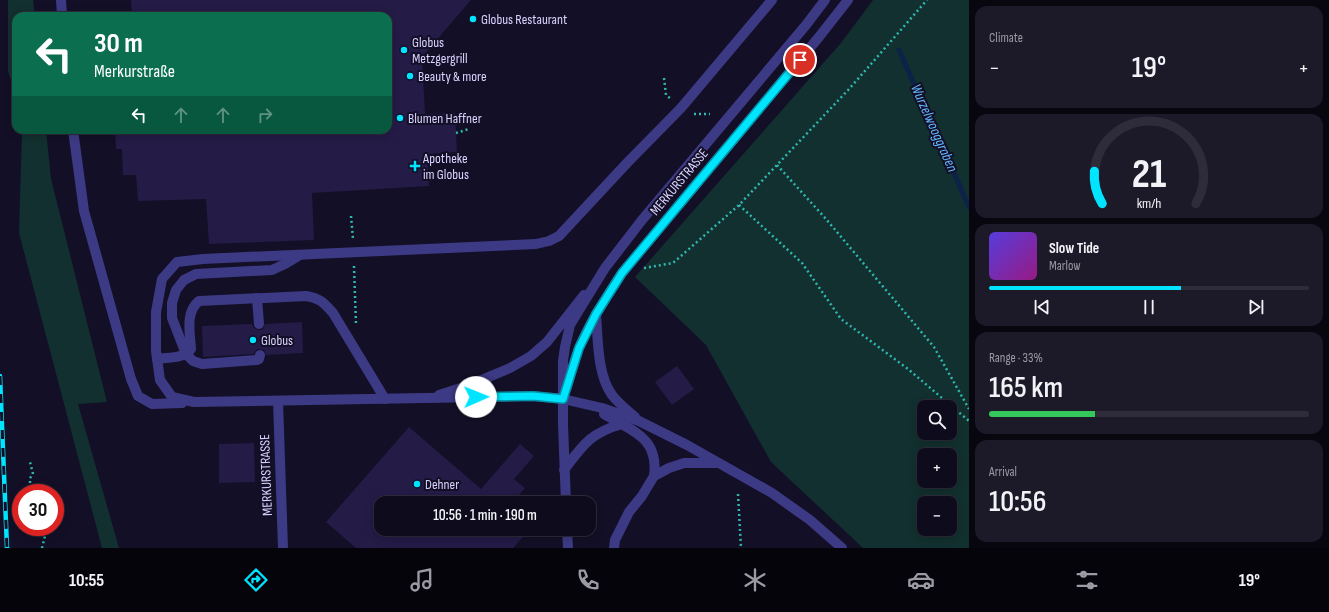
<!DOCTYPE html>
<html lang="en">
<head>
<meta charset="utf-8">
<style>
	body { margin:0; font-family:"Sofia Sans Condensed",sans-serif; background:#1c1929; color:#f1f3f6; height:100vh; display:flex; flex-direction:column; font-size:15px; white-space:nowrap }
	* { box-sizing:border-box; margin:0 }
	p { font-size:13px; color:#9b9ba3 }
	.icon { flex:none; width:22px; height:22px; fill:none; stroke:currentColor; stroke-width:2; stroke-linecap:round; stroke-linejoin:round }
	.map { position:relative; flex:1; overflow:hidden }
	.drawer { display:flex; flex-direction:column; gap:6px; padding:6px; background:#08060f; width:360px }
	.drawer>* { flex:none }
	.banner { position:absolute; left:12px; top:12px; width:380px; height:122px; border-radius:12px; box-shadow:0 2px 10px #0003,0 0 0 1px #2e2b3b; background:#0b6e4f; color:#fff; overflow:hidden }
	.fabs { position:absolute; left:917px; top:400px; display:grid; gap:8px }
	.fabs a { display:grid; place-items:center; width:40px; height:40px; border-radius:8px; background:#0e0b1c; box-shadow:0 2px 10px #0003,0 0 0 1px #2e2b3b; font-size:20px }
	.speed { position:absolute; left:12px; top:484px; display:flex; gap:8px; font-size:20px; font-weight:700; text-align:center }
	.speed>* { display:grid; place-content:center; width:52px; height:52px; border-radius:50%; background:#0e0b1c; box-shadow:0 2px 10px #0003,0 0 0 1px #2e2b3b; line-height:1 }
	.speed .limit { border:6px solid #d22; background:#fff; color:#111 }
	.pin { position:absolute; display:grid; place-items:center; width:34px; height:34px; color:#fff; margin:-17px; border:2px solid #fff; border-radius:50%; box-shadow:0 1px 4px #0007 }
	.me { position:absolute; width:44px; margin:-22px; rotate:89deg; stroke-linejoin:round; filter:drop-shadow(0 0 3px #0008) }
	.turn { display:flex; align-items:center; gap:14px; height:84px; padding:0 16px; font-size:18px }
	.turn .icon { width:52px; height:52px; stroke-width:2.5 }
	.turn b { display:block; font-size:28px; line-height:34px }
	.lanes { display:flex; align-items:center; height:38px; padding:0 16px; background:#0003; justify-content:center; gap:20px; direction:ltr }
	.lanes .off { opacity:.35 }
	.big { font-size:30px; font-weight:600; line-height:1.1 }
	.drawer .tile { flex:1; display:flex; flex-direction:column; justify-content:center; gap:6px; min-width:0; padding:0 14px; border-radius:12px; background:#1c1929 }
	.drawer .dial { align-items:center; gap:0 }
	.dial svg { height:104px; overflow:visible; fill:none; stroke:#2e2b3b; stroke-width:7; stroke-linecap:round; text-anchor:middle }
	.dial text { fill:#f1f3f6; stroke:none }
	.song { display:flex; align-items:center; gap:12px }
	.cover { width:48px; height:48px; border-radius:6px; background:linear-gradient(135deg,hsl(250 70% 55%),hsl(310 70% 35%)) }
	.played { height:4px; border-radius:2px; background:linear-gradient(90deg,#00e5ff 60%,#2e2b3b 60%) }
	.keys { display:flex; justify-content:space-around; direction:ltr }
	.heat { display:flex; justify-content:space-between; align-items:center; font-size:22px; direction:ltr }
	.charge { height:6px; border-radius:3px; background:linear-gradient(90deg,#34c759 33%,#2e2b3b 0) }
	.trip { position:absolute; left:374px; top:496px; width:222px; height:40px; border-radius:12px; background:#0e0b1c; box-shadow:0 2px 10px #0003,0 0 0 1px #2e2b3b; font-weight:600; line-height:40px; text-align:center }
	.tabs { display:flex; height:64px; justify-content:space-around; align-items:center; background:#06040b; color:#9b9ba3 }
	.tabs .icon { width:28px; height:28px }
	.tabs .current { color:#00e5ff }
	.tabs b { font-size:18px; color:#f1f3f6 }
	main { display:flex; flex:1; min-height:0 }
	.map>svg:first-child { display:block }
	.green { fill:#12302f; fill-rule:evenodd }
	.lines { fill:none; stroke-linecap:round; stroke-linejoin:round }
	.stream { stroke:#0c2248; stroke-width:5 }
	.building { fill:#241b47 }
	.path { stroke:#2fb8b0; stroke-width:2.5; stroke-dasharray:2 3; stroke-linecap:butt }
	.service { stroke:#3d3a85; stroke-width:10 }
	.minor { stroke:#3d3a85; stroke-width:10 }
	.tertiary { stroke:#3d3a85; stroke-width:10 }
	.rail-casing { stroke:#00e5ff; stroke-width:4.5 }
	.rail { stroke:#130f26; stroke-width:3; stroke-dasharray:9; stroke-linecap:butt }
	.route-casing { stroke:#0095a6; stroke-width:10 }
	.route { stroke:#00e5ff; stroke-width:7 }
	.poi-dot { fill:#00e5ff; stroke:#130f26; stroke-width:1.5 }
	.labels { text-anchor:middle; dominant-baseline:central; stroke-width:4; stroke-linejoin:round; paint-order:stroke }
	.poi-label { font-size:14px; fill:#d9d4ff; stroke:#130f26; text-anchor:start }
	.street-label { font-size:14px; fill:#d9d4ff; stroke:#130f26 }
	.water-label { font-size:15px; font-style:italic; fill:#62b6ff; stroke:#130f26 }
</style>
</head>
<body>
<main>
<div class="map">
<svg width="969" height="548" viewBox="0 0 969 548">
	<rect width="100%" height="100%" fill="#130f26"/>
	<g class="green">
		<polygon points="8,0 33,0 35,16 16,16 16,95 8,71"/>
		<path d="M873 0H969V548H863L771 462 706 345 635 277 841 43ZM924 407H950V433H924ZM924 455H950V481H924ZM924 503H950V529H924Z"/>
		<polygon points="22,130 46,130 51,179 107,402 78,404 119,548 102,548 19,233"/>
	</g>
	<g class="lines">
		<polyline class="stream" points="899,50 969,207"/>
	</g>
	<g class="building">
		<polygon points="131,0 471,0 422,57 425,114 455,113 457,152 427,154 429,186 312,193 314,240 209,244 206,199 138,201 136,175 123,175 122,149 116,149 115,130 388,130 388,16 132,16"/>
		<polygon points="302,322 303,353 266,355 264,350 259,349 256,350 254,354 203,357 202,326 252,324 254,328 259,330 263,329 265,324"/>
		<polygon points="677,366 694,389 672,405 655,382"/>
		<polygon points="409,427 481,489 520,444 534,456 514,479 525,488 512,503 381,503 381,529 530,529 513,548 356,548 326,522"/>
		<polygon points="254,443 255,482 219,483 219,444"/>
	</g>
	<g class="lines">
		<g class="path">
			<polyline points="664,78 666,95 671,99"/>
			<polyline points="694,114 710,114"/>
			<polyline points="456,133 469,129"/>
			<polyline points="777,165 826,219 934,347 969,409"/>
			<polyline points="739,205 802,263 841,319 908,369 969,421"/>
			<polyline points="351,216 353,239"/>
			<polyline points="354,266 356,325"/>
			<polyline points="644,268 673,263 739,205 850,88 927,0"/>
			<polyline points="30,493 30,478 33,474 30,462"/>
			<polyline points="738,494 741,548"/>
			<polyline points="42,527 45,536 42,548"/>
		</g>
		<g class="service">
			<polyline points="61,0 62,16"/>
			<polyline points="73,130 84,211 131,379 138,396 152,404 182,403"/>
			<polyline points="257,298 259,324"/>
			<path d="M596 314C598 339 597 374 612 395 619 404 627 410 635 417"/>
			<polyline points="260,355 259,359 257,360 202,364 193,361 186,354 172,318 172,303 176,290 184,280 196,274 272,270 285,264 300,255"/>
			<path d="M157 359C168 357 184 359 191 349 190 333 185 312 199 301L306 296C320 298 324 303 333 313L385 399"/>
			<polyline points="563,399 602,408 639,421 687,445 772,493 810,520 842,548"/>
			<polyline points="194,402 172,397 160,380 156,351 156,312 162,279 177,262 203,259 536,244 549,241 559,236 627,163 681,108 772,0"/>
			<path d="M604 414C632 431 659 437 654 476"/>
			<path d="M564 470C583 445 590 433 622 424"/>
			<polyline points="614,548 615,540 629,512 642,496 654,476 669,468 684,463 718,463"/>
		</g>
		<g class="minor">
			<polyline points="439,395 467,386 510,368 531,356 547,342 584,295"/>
			<polyline points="278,401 283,548"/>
			<polyline points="194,402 533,396 563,399"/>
		</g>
		<g class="tertiary">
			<path d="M566 390C570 376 574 362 579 348 590 321 607 297 622 273L819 37 848 0"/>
			<polyline points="566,503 563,425 563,361 565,347 570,325 605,268 642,220 806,25 825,0"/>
			<polyline points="567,529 568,548"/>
		</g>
		<g class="rail-casing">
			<polyline id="rail" points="0,376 7,548"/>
		</g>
		<use href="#rail" class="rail"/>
	</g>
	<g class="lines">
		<g class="route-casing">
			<polyline id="route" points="476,397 533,396 563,399 579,348 596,314 622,273 800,60"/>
		</g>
		<use href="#route" class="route"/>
	</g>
	<g class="poi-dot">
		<circle cx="473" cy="19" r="4"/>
		<circle cx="404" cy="50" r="4"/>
		<circle cx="410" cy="76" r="4"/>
		<circle cx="400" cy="118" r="4"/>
		<path d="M413 160h4v4h4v4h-4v4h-4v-4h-4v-4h4z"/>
		<circle cx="253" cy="340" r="4"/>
		<circle cx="417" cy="484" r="4"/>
	</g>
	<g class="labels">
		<g class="poi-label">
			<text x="481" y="19">Globus Restaurant</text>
			<text x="412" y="42">Globus<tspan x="412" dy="16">Metzgergrill</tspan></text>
			<text x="418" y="76">Beauty &amp; more</text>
			<text x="408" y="118">Blumen Haffner</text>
			<text x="423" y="158">Apotheke<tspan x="423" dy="16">im Globus</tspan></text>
			<text x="261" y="340">Globus</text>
			<text x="425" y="484">Dehner</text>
		</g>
		<g class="street-label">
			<text transform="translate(679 182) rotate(-50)">MERKURSTRASSE</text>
			<text transform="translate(266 475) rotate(-92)">MERKURSTRASSE</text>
		</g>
		<g class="water-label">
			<text transform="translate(934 128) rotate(66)">Wurzelwooggraben</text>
		</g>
	</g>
</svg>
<div class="fabs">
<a><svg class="icon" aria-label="search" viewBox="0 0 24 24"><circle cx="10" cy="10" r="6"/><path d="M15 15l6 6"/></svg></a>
<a>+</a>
<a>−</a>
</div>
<div class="speed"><div class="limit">30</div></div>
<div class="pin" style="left:800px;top:60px;background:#d93025"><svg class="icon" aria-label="arrive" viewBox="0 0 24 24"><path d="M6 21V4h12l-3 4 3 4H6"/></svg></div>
<svg class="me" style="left:476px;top:397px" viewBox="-20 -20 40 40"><circle r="19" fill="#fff"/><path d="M0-13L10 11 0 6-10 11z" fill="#00e5ff"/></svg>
<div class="trip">10:56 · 1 min · 190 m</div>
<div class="banner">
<div class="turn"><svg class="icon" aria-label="left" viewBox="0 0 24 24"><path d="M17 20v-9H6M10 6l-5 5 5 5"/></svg><div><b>30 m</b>Merkurstraße</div></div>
<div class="lanes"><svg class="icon" aria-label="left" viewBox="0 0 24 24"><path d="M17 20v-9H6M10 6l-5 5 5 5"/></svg><svg class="icon off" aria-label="ahead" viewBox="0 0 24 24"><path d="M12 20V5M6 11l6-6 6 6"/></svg><svg class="icon off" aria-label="ahead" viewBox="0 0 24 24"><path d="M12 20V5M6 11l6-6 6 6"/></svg><svg class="icon off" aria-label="right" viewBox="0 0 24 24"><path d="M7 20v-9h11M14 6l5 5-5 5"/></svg></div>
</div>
</div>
<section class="drawer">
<div class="tile"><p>Climate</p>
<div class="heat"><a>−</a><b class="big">19°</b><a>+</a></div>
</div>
<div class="tile dial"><svg viewBox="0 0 100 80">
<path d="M14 69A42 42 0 1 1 86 69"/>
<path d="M14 69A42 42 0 0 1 8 44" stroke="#00e5ff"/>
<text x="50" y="56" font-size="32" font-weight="700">21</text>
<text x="50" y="72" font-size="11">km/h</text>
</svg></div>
<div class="tile">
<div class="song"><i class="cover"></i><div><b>Slow Tide</b><p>Marlow</p></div></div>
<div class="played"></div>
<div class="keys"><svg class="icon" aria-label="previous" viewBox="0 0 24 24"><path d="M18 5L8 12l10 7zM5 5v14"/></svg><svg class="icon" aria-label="pause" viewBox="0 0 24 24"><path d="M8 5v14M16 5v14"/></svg><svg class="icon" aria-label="next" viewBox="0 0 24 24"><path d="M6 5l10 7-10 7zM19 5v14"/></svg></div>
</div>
<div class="tile"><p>Range · 33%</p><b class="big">165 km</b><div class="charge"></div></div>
<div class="tile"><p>Arrival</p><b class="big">10:56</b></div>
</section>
</main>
<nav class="tabs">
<b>10:55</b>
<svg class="icon current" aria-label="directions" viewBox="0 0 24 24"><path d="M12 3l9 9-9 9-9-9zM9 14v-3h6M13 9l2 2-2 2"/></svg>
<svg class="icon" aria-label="music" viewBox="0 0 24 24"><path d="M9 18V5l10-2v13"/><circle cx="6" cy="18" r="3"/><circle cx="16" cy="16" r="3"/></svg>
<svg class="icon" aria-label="phone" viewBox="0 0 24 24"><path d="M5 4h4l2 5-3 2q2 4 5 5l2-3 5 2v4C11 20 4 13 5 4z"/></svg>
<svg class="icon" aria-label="climate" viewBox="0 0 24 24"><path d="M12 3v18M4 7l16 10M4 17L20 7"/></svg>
<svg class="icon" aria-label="car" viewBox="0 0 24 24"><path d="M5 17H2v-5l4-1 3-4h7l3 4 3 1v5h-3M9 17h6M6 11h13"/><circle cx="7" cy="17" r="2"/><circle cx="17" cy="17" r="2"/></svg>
<svg class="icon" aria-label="filters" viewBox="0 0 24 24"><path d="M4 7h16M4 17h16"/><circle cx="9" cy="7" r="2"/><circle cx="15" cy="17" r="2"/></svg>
<b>19°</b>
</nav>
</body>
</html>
